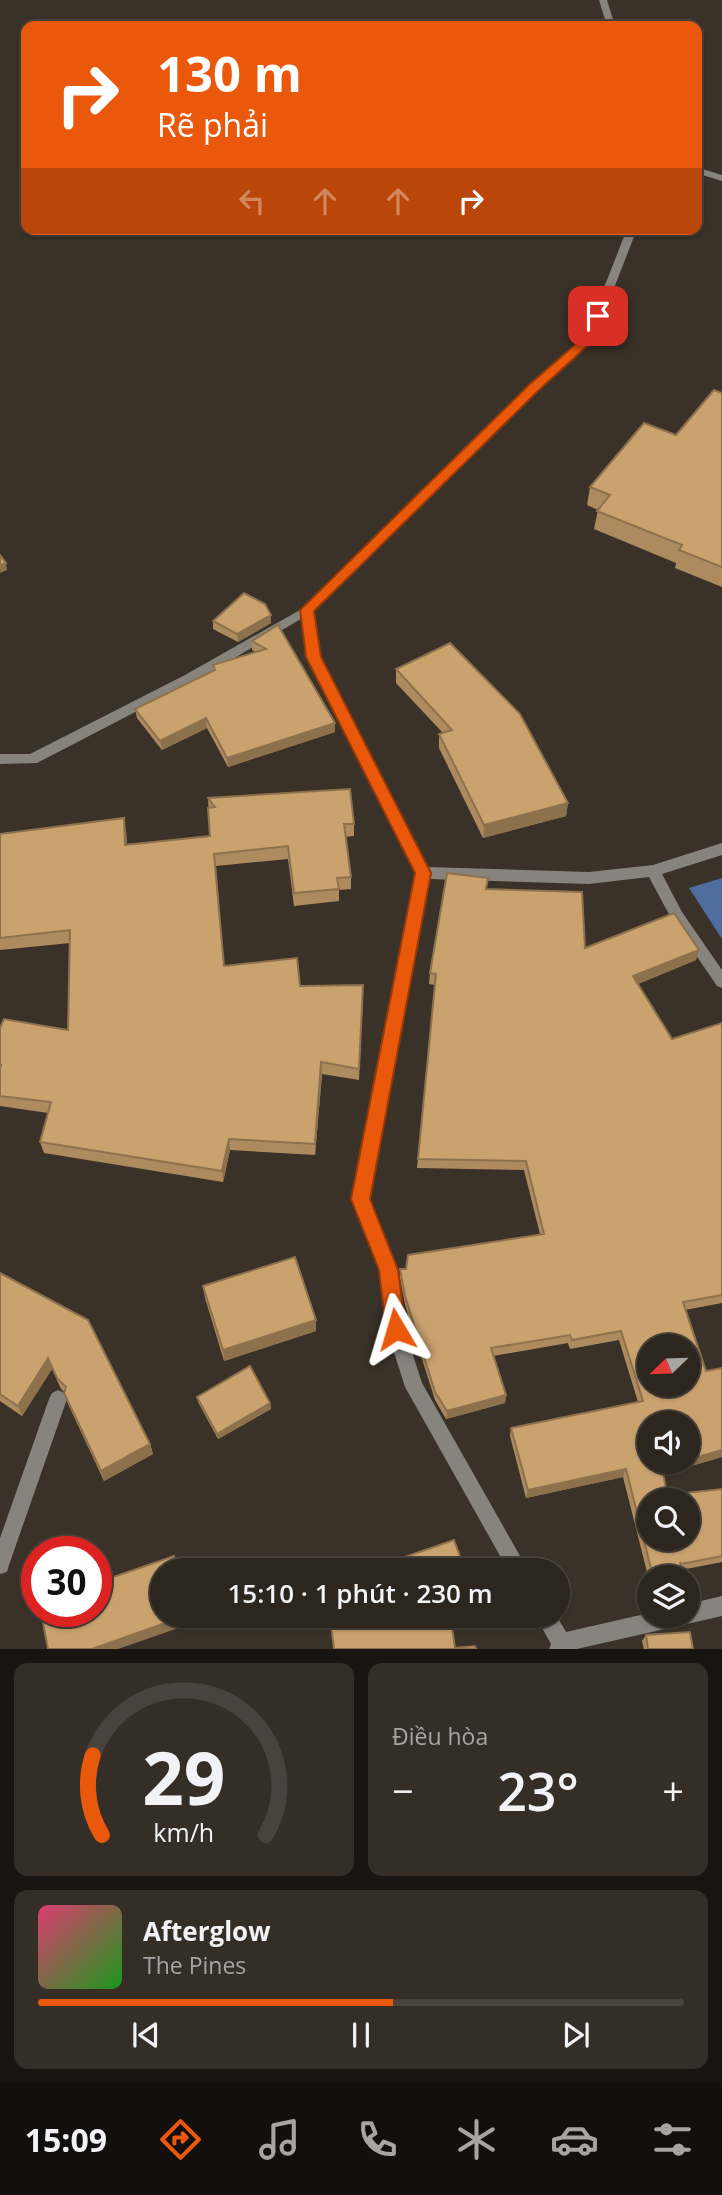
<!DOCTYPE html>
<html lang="vi">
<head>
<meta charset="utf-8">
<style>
	body { margin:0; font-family:"Open Sans",sans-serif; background:#342e27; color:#f1f3f6; height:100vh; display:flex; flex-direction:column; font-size:26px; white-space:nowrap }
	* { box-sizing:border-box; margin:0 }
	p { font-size:23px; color:#a6a5a4 }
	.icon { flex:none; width:38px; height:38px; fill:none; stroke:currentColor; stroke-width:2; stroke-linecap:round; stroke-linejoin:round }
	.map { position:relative; height:1649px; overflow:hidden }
	.side { display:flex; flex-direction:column; gap:14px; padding:14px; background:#181510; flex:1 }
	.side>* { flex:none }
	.guide { position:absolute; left:21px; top:21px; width:681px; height:214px; border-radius:14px; box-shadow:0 2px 5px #0004,0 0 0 2px #48433c; background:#ea580c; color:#fff; overflow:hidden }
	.needle { width:46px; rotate:247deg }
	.buttons { position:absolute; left:637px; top:1334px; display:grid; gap:14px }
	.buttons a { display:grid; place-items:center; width:63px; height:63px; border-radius:50%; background:#2c261e; box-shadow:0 2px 5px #0004,0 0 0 2px #48433c; font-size:35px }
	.speed { position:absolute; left:21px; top:1536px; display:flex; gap:14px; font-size:35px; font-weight:700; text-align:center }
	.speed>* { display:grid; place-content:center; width:91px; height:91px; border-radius:50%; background:#2c261e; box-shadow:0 2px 5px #0004,0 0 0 2px #48433c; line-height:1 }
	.speed .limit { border:10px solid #d22; background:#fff; color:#111 }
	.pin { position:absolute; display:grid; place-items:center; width:60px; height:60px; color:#fff; margin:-30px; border-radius:14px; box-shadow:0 4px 10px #0006 }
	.me { position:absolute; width:77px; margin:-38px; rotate:353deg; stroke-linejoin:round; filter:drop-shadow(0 0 5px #0008) }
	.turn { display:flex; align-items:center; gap:24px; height:147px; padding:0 21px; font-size:32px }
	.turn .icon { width:91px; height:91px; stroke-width:2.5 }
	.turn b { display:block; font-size:49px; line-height:60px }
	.lanes { display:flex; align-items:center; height:66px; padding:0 21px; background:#0003; justify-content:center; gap:35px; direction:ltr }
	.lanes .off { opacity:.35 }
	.big { font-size:52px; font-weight:600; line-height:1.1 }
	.side .card { flex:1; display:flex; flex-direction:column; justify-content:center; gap:10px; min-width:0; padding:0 24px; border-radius:14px; background:#342e27 }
	.side .dial { align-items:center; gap:0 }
	.dial svg { height:182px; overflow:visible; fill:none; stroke:#48433c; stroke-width:7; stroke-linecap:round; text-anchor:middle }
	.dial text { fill:#f1f3f6; stroke:none }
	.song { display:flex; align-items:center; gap:21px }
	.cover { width:84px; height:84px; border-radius:10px; background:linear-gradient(135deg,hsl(340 70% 55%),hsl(120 70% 35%)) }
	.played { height:7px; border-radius:4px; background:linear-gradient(90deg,#ea580c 55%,#48433c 55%) }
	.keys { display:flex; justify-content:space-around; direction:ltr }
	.heat { display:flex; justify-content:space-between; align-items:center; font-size:38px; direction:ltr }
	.side .tiles { flex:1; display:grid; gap:14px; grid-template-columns:1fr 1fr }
	.card:last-child { grid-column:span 2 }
	.trip { position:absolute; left:150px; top:1558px; width:420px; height:70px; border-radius:35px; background:#2c261e; box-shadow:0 2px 5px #0004,0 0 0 2px #48433c; font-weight:600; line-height:70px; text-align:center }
	.dock { display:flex; height:112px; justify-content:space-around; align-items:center; background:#120f0c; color:#a6a5a4 }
	.dock .icon { width:49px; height:49px }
	.dock .current { color:#ea580c }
	.dock b { font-size:32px; color:#f1f3f6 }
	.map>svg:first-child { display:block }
	.water { fill:#4d6e9c }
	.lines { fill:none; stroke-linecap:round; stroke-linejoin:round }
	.service { fill:#87837d; fill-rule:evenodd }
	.minor { fill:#87837d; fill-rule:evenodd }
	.wall { fill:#ae8b5f }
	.shaded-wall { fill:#8d714d }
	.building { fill:#caa26e; stroke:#8d714d; stroke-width:2; fill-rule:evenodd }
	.route { fill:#ea580c; stroke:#983908; stroke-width:2 }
</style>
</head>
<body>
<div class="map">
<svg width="722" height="1649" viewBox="0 0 722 1649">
	<rect width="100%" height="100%" fill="#3a3228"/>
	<polygon class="water" points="722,878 722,939 689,888"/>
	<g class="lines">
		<polygon class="service" points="307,606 313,610 311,613 195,681 37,763 0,764 0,754 30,754 185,675"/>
		<g class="minor">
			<polygon points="599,0 607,0 615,26 607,26"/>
			<polygon points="696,167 722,175 722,181 696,173"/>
			<polygon points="627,229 637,229 595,337 558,370 313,611 320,657 427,867 589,872 653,865 722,843 722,855 662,874 682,912 722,970 722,988 717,986 672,920 649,877 589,884 429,879 369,1199 396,1270 405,1330 422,1383 528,1570 508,1570 405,1387 387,1330 380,1270 353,1199 416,873 308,657 301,610 550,366 585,336"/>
			<polygon points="58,1390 64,1393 67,1399 9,1565 7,1572 0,1574 0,1538 49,1399 52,1393"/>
			<polygon points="722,1596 722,1616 577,1649 549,1649 551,1644 535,1615 556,1615 566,1632 649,1613 649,1615 688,1615 688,1604"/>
		</g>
	</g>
	<g class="wall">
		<polygon points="722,393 722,587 675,568 676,563 594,529 598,510 587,505 590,487 676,435"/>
		<polygon points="213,621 271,623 238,642 213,629"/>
		<polygon points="278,625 335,723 335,732 228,767 207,728 162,750 137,718 135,709 213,671 213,665 256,652 252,650 252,641"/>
		<polygon points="396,669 568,803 566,816 483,838 439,748 439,734 443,733 396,683"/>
		<polygon points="208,798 354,824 354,836 345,837 351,877 351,889 339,890 339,901 294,906 288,859 216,866 224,966 300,986 363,997 359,1080 322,1074 315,1155 230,1150 223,1182 44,1153 40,1142 48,1113 0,1106 0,1028 68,1030 70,943 0,950 0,834 126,831 127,844 210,836"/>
		<polygon points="487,889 585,948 696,960 638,984 672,1039 722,1023 722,1303 685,1310 706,1371 722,1368 722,1457 663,1474 667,1495 722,1489 722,1562 681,1570 678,1576 649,1577 649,1580 623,1477 526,1498 510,1436 511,1428 638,1402 619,1340 570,1349 568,1343 493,1356 506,1395 505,1403 446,1419 435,1400 405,1305 400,1278 400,1269 406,1269 540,1234 524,1170 417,1168 435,985 429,984 430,973"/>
		<polygon points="0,1273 150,1444 153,1454 104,1481 68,1404 64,1392 61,1389 52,1369 22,1416 0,1401"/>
		<polygon points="203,1286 316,1320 316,1331 224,1361 205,1298"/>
		<polygon points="197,1397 270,1403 271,1409 218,1439 198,1402"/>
		<polygon points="330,1615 474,1615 451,1620 455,1648 334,1649"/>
		<polygon points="646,1635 693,1649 644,1649 642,1641"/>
	</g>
	<g class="shaded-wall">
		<polygon points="6,563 7,570 0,573 0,565"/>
		<polygon points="271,615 271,623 238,642 237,634"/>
		<polygon points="206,718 207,728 162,750 160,741"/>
		<polygon points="335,723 335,732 228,767 227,758"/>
		<polygon points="568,803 566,816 483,838 484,825"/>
		<polygon points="124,818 126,831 128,857 125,845"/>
		<polygon points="699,950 696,960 630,987 633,976"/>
		<polygon points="321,1062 322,1074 315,1155 315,1144"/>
		<polygon points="229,1139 230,1150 223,1182 222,1171"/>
		<polygon points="316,1320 316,1331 224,1361 223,1350"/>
		<polygon points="48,1358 52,1369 22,1416 18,1406"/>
		<polygon points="506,1395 505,1403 446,1419 447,1411"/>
		<polygon points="270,1403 271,1409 218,1439 217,1434"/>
		<polygon points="150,1444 153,1454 104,1481 101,1471"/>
		<polygon points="722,1450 722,1457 659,1475 662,1467 683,1461 688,1461 688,1460"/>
		<polygon points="626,1469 623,1477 526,1498 528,1490"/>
		<polygon points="682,1570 678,1576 653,1577 653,1576"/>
		<polygon points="188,1615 190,1624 118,1649 92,1649"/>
	</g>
	<g class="building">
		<polygon points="714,390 722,393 722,567 679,550 682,545 597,511 610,495 590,487 644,423 676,435"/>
		<polygon points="0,555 6,563 0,565"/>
		<polygon points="244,593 265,604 271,615 237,634 213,621"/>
		<polygon points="278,625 335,723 227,758 206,718 160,741 135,709 215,670 213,665 266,649 252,641"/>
		<polygon points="450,643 520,714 568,803 484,825 439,734 452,730 396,669"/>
		<polygon points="350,789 354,824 344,824 351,877 337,878 339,889 294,893 288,846 214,854 224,966 297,958 300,986 363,985 359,1069 321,1062 315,1144 229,1139 222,1171 40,1142 51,1102 0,1096 0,1069 1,1065 0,1065 0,1028 4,1019 68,1030 70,930 0,938 0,834 124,818 125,845 210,836 208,808 215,807 208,798"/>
		<path d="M447 873 488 878 486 889 582 892 585 948 674 913 699 950 633 976 672 1039 722 1023V1295L683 1302 706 1371 722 1368V1450L688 1460V1423H649V1461H683L662 1467 667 1495 722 1489V1556L681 1564 680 1562 682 1570 653 1576 626 1469 528 1490 511 1428 643 1401 621 1331 572 1340 570 1335 491 1348 506 1395 447 1411 435 1392 405 1296 400 1269H406L408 1255 544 1234 526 1161 418 1159 436 974 430 973ZM649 1346H688V1384H649ZM649 1500H688V1538H649Z"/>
		<polygon points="295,1257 316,1320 223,1350 203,1286"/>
		<polygon points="0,1273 88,1320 150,1444 101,1471 64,1393 66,1387 57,1378 48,1358 18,1406 0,1394"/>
		<polygon points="250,1366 270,1403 217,1434 197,1397"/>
		<polygon points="454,1540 465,1570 325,1570 324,1566 369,1559 370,1569"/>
		<polygon points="174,1556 177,1570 163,1570 163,1615 188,1615 92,1649 48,1649 41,1612 96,1612 96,1583"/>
		<polygon points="330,1615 450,1615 455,1648 475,1646 476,1649 334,1649"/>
		<polygon points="690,1632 693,1649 648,1649 646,1635"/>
	</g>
	<polygon class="route" points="598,312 605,316 594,340 539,390 314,611 321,657 431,873 370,1199 398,1270 406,1329 403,1336 396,1339 389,1336 386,1329 379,1270 351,1199 415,873 306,657 300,610 530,384 585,336 592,316"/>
</svg>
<div class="buttons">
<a><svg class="needle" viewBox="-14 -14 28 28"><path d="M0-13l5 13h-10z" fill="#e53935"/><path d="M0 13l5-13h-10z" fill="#a6a5a4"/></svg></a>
<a><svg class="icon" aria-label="sound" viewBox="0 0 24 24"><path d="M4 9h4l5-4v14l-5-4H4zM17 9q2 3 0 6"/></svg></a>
<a><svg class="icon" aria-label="search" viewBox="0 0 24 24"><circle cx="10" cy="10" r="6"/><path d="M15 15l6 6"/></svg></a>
<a><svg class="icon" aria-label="layers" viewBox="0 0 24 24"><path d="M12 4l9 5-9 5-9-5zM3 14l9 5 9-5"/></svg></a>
</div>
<div class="speed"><div class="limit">30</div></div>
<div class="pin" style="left:598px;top:316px;background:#d93025"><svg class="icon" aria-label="arrive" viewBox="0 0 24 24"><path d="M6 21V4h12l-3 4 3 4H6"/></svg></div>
<svg class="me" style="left:396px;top:1329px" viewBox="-20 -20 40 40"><path d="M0-17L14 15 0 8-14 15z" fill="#ea580c" stroke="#fff" stroke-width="4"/></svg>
<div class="trip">15:10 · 1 phút · 230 m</div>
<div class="guide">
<div class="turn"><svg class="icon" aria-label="right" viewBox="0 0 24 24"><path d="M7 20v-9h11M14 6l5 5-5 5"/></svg><div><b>130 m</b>Rẽ phải</div></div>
<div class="lanes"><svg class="icon off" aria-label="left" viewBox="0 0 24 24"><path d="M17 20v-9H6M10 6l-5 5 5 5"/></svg><svg class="icon off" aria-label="ahead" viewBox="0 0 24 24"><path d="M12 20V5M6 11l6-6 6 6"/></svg><svg class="icon off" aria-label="ahead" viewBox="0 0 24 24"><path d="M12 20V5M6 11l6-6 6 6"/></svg><svg class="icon" aria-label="right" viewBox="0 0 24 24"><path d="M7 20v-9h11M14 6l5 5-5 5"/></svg></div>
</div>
</div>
<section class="side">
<div class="tiles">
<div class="card dial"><svg viewBox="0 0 100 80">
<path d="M14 69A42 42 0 1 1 86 69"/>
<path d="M14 69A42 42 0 0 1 10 34" stroke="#ea580c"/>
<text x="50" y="56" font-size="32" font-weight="700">29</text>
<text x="50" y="72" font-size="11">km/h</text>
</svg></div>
<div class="card"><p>Điều hòa</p>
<div class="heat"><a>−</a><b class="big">23°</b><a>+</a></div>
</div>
<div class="card">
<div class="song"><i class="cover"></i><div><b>Afterglow</b><p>The Pines</p></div></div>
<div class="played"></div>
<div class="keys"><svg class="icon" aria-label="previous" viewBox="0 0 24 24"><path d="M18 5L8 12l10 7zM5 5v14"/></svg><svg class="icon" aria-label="pause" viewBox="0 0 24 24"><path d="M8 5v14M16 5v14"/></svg><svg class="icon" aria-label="next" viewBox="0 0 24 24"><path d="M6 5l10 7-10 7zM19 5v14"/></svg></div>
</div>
</div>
</section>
<nav class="dock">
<b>15:09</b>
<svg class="icon current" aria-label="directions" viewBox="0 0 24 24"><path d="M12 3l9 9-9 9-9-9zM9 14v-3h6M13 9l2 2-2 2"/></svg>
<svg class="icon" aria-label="music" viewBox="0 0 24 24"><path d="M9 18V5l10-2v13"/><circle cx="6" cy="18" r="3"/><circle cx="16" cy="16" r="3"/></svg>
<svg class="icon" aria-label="phone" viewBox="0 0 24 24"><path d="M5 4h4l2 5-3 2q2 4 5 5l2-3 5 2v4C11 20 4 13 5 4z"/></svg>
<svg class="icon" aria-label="climate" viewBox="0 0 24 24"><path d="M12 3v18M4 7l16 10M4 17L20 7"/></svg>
<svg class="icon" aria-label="car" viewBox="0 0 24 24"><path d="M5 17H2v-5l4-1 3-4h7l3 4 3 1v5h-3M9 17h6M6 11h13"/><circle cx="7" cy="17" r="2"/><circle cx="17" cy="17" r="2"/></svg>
<svg class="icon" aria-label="filters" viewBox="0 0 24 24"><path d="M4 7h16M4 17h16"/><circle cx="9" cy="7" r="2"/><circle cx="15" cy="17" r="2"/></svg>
</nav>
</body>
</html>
